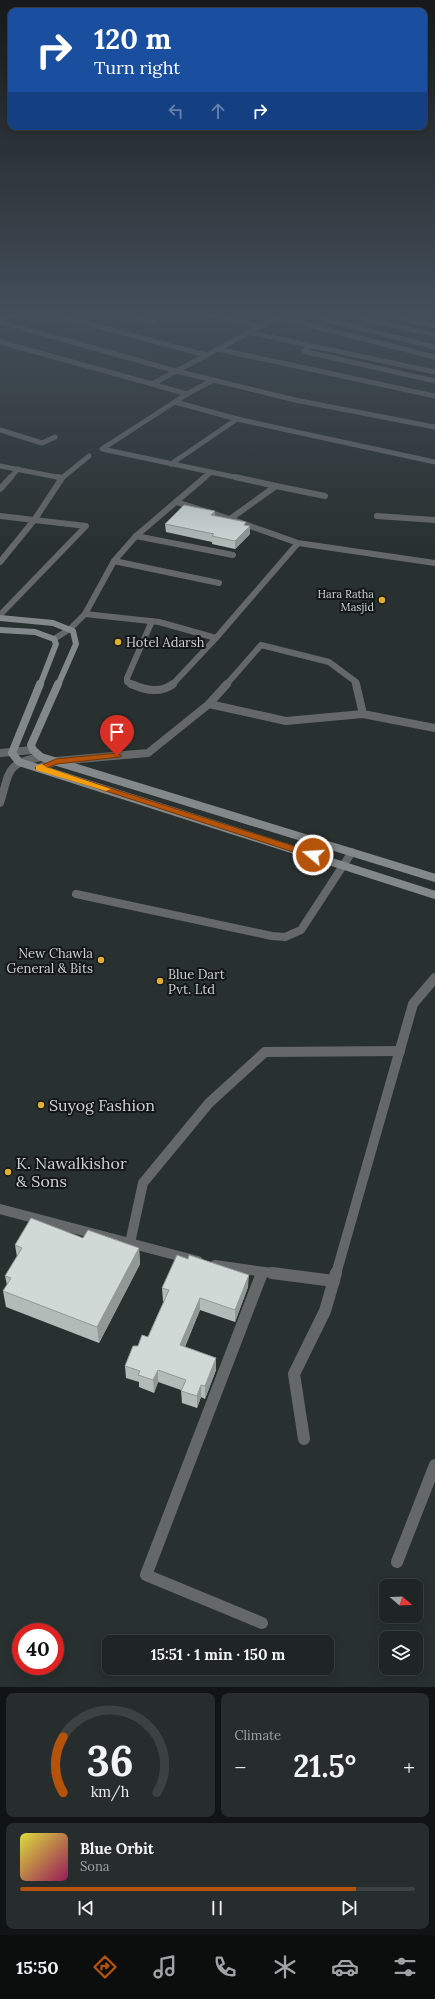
<!DOCTYPE html>
<html lang="en">
<head>
<meta charset="utf-8">
<style>
	body { margin:0; font-family:Lora,serif; background:#272c2c; color:#f1f3f6; height:100vh; display:flex; flex-direction:column; font-size:15px; white-space:nowrap }
	* { box-sizing:border-box; margin:0 }
	p { font-size:13px; color:#a1a4a6 }
	.icon { flex:none; width:22px; height:22px; fill:none; stroke:currentColor; stroke-width:2; stroke-linecap:round; stroke-linejoin:round }
	.map { position:relative; height:1687px; overflow:hidden }
	.side { display:flex; flex-direction:column; gap:6px; padding:6px; background:#111414; flex:1 }
	.side>* { flex:none }
	.banner { position:absolute; left:8px; top:8px; width:419px; height:122px; border-radius:8px; box-shadow:0 2px 10px #0003,0 0 0 1px #3c4141; background:#1a4fa0; color:#fff; overflow:hidden }
	.needle { width:26px; rotate:109deg }
	.buttons { position:absolute; left:379px; top:1579px; display:grid; gap:8px }
	.buttons a { display:grid; place-items:center; width:44px; height:44px; border-radius:8px; background:#1f2424; box-shadow:0 2px 10px #0003,0 0 0 1px #3c4141; font-size:20px }
	.speed { position:absolute; left:12px; top:1623px; display:flex; gap:8px; font-size:20px; font-weight:700; text-align:center }
	.speed>* { display:grid; place-content:center; width:52px; height:52px; border-radius:50%; background:#1f2424; box-shadow:0 2px 10px #0003,0 0 0 1px #3c4141; line-height:1 }
	.speed .limit { border:6px solid #d22; background:#fff; color:#111 }
	.pin { position:absolute; display:grid; place-items:center; width:34px; height:34px; color:#fff; margin:-41px -17px; border-radius:50% 50% 50% 0; rotate:-45deg; box-shadow:0 0 4px #0007 }
	.pin .icon { rotate:45deg }
	.me { position:absolute; width:44px; margin:-22px; rotate:288deg; stroke-linejoin:round; filter:drop-shadow(0 0 3px #0008) }
	.turn { display:flex; align-items:center; gap:14px; height:84px; padding:0 20px; font-size:18px }
	.turn .icon { width:52px; height:52px; stroke-width:2.5 }
	.turn b { display:block; font-size:28px; line-height:34px }
	.lanes { display:flex; align-items:center; height:38px; padding:0 20px; background:#0003; justify-content:center; gap:20px; direction:ltr }
	.lanes .off { opacity:.35 }
	.big { font-size:30px; font-weight:700; line-height:1.1 }
	.side .tile { flex:1; display:flex; flex-direction:column; justify-content:center; gap:6px; min-width:0; padding:0 14px; border-radius:8px; background:#272c2c }
	.side .dial { align-items:center; gap:0 }
	.dial svg { height:104px; overflow:visible; fill:none; stroke:#3c4141; stroke-width:7; stroke-linecap:round; text-anchor:middle }
	.dial text { fill:#f1f3f6; stroke:none }
	.song { display:flex; align-items:center; gap:12px }
	.cover { width:48px; height:48px; border-radius:6px; background:linear-gradient(135deg,hsl(60 70% 55%),hsl(330 70% 35%)) }
	.played { height:4px; border-radius:2px; background:linear-gradient(90deg,#b45309 85%,#3c4141 85%) }
	.keys { display:flex; justify-content:space-around; direction:ltr }
	.heat { display:flex; justify-content:space-between; align-items:center; font-size:22px; direction:ltr }
	.side .tiles { flex:1; display:grid; gap:6px; grid-template-columns:1fr 1fr }
	.tile:last-child { grid-column:span 2 }
	.trip { position:absolute; left:102px; top:1635px; width:232px; height:40px; border-radius:8px; background:#1f2424; box-shadow:0 2px 10px #0003,0 0 0 1px #3c4141; font-weight:700; line-height:40px; text-align:center }
	.tabs { display:flex; height:64px; justify-content:space-around; align-items:center; background:#0c0e0e; color:#a1a4a6 }
	.tabs .icon { width:28px; height:28px }
	.tabs .current { color:#b45309 }
	.tabs b { font-size:18px; color:#f1f3f6 }
	.map>svg:first-child { display:block }
	.lines { fill:none; stroke-linecap:round; stroke-linejoin:round }
	.lane-far1 { stroke:#656869; stroke-width:8 }
	.lane { stroke:#656869; stroke-width:12 }
	.street-far4 { stroke:#656869; stroke-width:5 }
	.street-far3 { stroke:#656869; stroke-width:6 }
	.street-far2 { stroke:#656869; stroke-width:8 }
	.street-far1 { stroke:#656869; stroke-width:10 }
	.street { stroke:#656869; stroke-width:12 }
	.secondary-far1 { stroke:#83888a; stroke-width:6 }
	.secondary { stroke:#83888a; stroke-width:8 }
	.primary { fill:#9aa0a3; fill-rule:evenodd }
	.wall { fill:#b3bbb8 }
	.shaded-wall { fill:#929896 }
	.building { fill:#d0d9d6; stroke:#929896 }
	.route { fill:#b45309; stroke:#753606 }
	.slow { fill:#f59e0b }
	.poi-dot { fill:#e1af34; stroke:#141717; stroke-width:1.5 }
	.labels { text-anchor:middle; dominant-baseline:central; stroke-width:4; stroke-linejoin:round; paint-order:stroke }
	.far-poi-label { font-size:11px; fill:#ced3d3; stroke:#141717; text-anchor:end }
	.poi-label { font-size:13px; fill:#ced3d3; stroke:#141717; text-anchor:start }
	.near-poi-label { font-size:16px; fill:#ced3d3; stroke:#141717; text-anchor:start }
</style>
</head>
<body>
<div class="map">
<svg width="435" height="1687" viewBox="0 0 435 1687">
	<rect width="100%" height="100%" fill="#293030"/>
	<g class="lines">
		<polyline class="lane-far1" points="76,894 272,936 285,937 301,930 352,852"/>
		<polyline class="lane" points="397,1562 435,1465"/>
		<g class="street-far4">
			<polyline points="52,314 206,355"/>
			<polyline points="121,314 154,322"/>
			<polyline points="207,314 258,326"/>
			<polyline points="303,314 435,347"/>
			<polyline points="345,314 435,335"/>
			<polyline points="387,314 435,326"/>
			<polyline points="428,314 435,316"/>
			<polyline points="277,317 435,357"/>
			<polyline points="0,322 176,371 295,400 435,427"/>
			<polyline points="247,332 435,372"/>
			<polyline points="0,342 152,384 284,314"/>
			<polyline points="311,346 303,351 435,381"/>
			<polyline points="217,349 435,396"/>
			<polyline points="152,384 187,394 102,449 239,478"/>
			<polyline points="187,394 213,380"/>
			<polyline points="175,402 237,419 435,462"/>
			<polyline points="0,430 42,443 55,437"/>
			<polyline points="171,464 237,419"/>
			<polyline points="0,466 62,478"/>
			<polyline points="10,478 18,469"/>
			<polyline points="62,478 89,456"/>
			<polyline points="204,478 210,473"/>
		</g>
		<g class="street-far3">
			<polyline points="235,477 276,486"/>
			<polyline points="0,489 11,477"/>
			<polyline points="176,502 230,519 276,486 325,496"/>
			<polyline points="0,516 86,526 0,615"/>
			<polyline points="377,516 435,520"/>
			<polyline points="236,521 298,543"/>
			<polyline points="136,536 233,555"/>
			<polyline points="114,561 219,583"/>
			<polyline points="0,562 35,519 62,478 58,477"/>
			<polyline points="85,614 159,622 216,638"/>
			<polyline points="54,639 70,629 85,614 114,561 136,536 205,477"/>
			<polyline points="133,685 127,682 127,678 152,621"/>
			<polyline points="172,685 216,638 298,543 435,563"/>
			<polyline points="226,685 261,645 329,662 356,682 357,685"/>
		</g>
		<g class="street-far2">
			<path d="M131 684C145 690 160 694 173 684"/>
			<polyline points="356,684 363,714 435,728"/>
			<polyline points="209,704 286,721 363,714"/>
			<polyline points="0,753 33,750"/>
			<polyline points="39,768 56,761 148,753 209,704 227,684"/>
			<path d="M0 803C10 772 5 763 41 757"/>
		</g>
		<g class="street-far1">
			<polyline points="0,1209 198,1261"/>
			<polyline points="130,1243 143,1183 209,1103 265,1052 400,1051"/>
			<polyline points="215,1265 279,1274"/>
			<polyline points="261,1274 262,1272"/>
			<polyline points="336,1274 413,1004 435,978"/>
		</g>
		<g class="street">
			<polyline points="262,1273 146,1575 262,1623"/>
			<polyline points="272,1273 334,1281"/>
			<polyline points="304,1439 294,1374 325,1311 336,1273"/>
		</g>
		<g class="secondary-far1">
			<polyline points="0,618 53,623 73,631 76,644 58,685"/>
			<polyline points="0,630 35,632 54,639 56,644 40,685"/>
		</g>
		<g class="secondary">
			<polyline points="40,684 12,753 19,762 435,895"/>
			<polyline points="58,684 31,745 33,750 41,757 435,878"/>
		</g>
		<polygon class="primary" points="13,314 21,314 0,321 0,317"/>
	</g>
	<g class="wall">
		<polygon points="215,511 215,516 250,526 250,534 235,549 212,544 212,542 166,532 165,524"/>
		<polygon points="83,1238 139,1248 140,1264 99,1343 6,1307 3,1291 7,1285 5,1276 17,1257 15,1245"/>
		<polygon points="248,1287 235,1322 200,1310 185,1347 216,1358 216,1370 205,1399 201,1397 197,1408 182,1403 181,1390 158,1382 154,1393 139,1387 139,1382 126,1378 125,1366 138,1346 148,1337 164,1301 163,1301 162,1288"/>
	</g>
	<g class="shaded-wall">
		<polygon points="215,511 215,519 211,515"/>
		<polygon points="250,526 250,534 235,549 235,541"/>
		<polygon points="139,1248 140,1264 99,1343 97,1327"/>
		<polygon points="249,1275 248,1287 235,1322 235,1310"/>
		<polygon points="200,1298 200,1310 180,1357 180,1345"/>
		<polygon points="216,1358 216,1370 205,1399 205,1386"/>
		<polygon points="158,1370 158,1382 154,1393 153,1380"/>
		<polygon points="201,1385 201,1397 197,1408 197,1396"/>
	</g>
	<g class="building">
		<polygon points="184,505 215,511 211,515 246,522 244,525 250,526 235,541 212,536 214,534 165,524"/>
		<polygon points="31,1218 83,1238 88,1230 139,1248 97,1327 3,1291 11,1278 5,1276 22,1248 15,1245"/>
		<polygon points="177,1255 188,1259 189,1255 249,1275 235,1310 200,1298 180,1345 216,1358 205,1386 201,1385 197,1396 181,1391 186,1380 158,1370 153,1380 138,1375 140,1371 125,1366 133,1346 138,1346 142,1335 148,1337 169,1290 162,1288"/>
	</g>
	<linearGradient id="sky" x2="0" y2="1"><stop stop-color="#171a1a"/><stop offset="0.57" stop-color="#434e59"/><stop offset="1" stop-color="#434e59" stop-opacity="0"/></linearGradient>
	<rect width="435" height="550" fill="url(#sky)"/>
	<polygon class="route" points="117,753 122,756 120,757 57,764 47,768 316,853 317,855 313,858 309,857 35,768 56,759"/>
	<polygon class="slow" points="42,764 46,767 111,789 106,791 36,770 36,766"/>
	<g class="poi-dot">
		<circle cx="382" cy="600" r="4"/>
		<circle cx="118" cy="642" r="4"/>
		<circle cx="101" cy="960" r="4"/>
		<circle cx="160" cy="981" r="4"/>
		<circle cx="41" cy="1105" r="4"/>
		<circle cx="8" cy="1172" r="4"/>
	</g>
	<g class="labels">
		<g class="far-poi-label">
			<text x="374" y="594">Hara Ratha<tspan x="374" dy="13">Masjid</tspan></text>
		</g>
		<g class="poi-label">
			<text x="126" y="642">Hotel Adarsh</text>
			<text x="93" y="953" text-anchor="end">New Chawla<tspan x="93" dy="15">General &amp; Bits</tspan></text>
			<text x="168" y="974">Blue Dart<tspan x="168" dy="15">Pvt. Ltd</tspan></text>
		</g>
		<g class="near-poi-label">
			<text x="49" y="1105">Suyog Fashion</text>
			<text x="16" y="1163">K. Nawalkishor<tspan x="16" dy="18">&amp; Sons</tspan></text>
		</g>
	</g>
</svg>
<div class="buttons">
<a><svg class="needle" viewBox="-14 -14 28 28"><path d="M0-13l5 13h-10z" fill="#e53935"/><path d="M0 13l5-13h-10z" fill="#a1a4a6"/></svg></a>
<a><svg class="icon" aria-label="layers" viewBox="0 0 24 24"><path d="M12 4l9 5-9 5-9-5zM3 14l9 5 9-5"/></svg></a>
</div>
<div class="speed"><div class="limit">40</div></div>
<div class="pin" style="left:117px;top:756px;background:#d93025"><svg class="icon" aria-label="arrive" viewBox="0 0 24 24"><path d="M6 21V4h12l-3 4 3 4H6"/></svg></div>
<svg class="me" style="left:313px;top:855px" viewBox="-20 -20 40 40"><circle r="17" fill="#b45309" stroke="#fff" stroke-width="3"/><path d="M0-11L8 9 0 5-8 9z" fill="#fff"/></svg>
<div class="trip">15:51 · 1 min · 150 m</div>
<div class="banner">
<div class="turn"><svg class="icon" aria-label="right" viewBox="0 0 24 24"><path d="M7 20v-9h11M14 6l5 5-5 5"/></svg><div><b>120 m</b>Turn right</div></div>
<div class="lanes"><svg class="icon off" aria-label="left" viewBox="0 0 24 24"><path d="M17 20v-9H6M10 6l-5 5 5 5"/></svg><svg class="icon off" aria-label="ahead" viewBox="0 0 24 24"><path d="M12 20V5M6 11l6-6 6 6"/></svg><svg class="icon" aria-label="right" viewBox="0 0 24 24"><path d="M7 20v-9h11M14 6l5 5-5 5"/></svg></div>
</div>
</div>
<section class="side">
<div class="tiles">
<div class="tile dial"><svg viewBox="0 0 100 80">
<path d="M14 69A42 42 0 1 1 86 69"/>
<path d="M14 69A42 42 0 0 1 14 26" stroke="#b45309"/>
<text x="50" y="56" font-size="32" font-weight="700">36</text>
<text x="50" y="72" font-size="11">km/h</text>
</svg></div>
<div class="tile"><p>Climate</p>
<div class="heat"><a>−</a><b class="big">21.5°</b><a>+</a></div>
</div>
<div class="tile">
<div class="song"><i class="cover"></i><div><b>Blue Orbit</b><p>Sona</p></div></div>
<div class="played"></div>
<div class="keys"><svg class="icon" aria-label="previous" viewBox="0 0 24 24"><path d="M18 5L8 12l10 7zM5 5v14"/></svg><svg class="icon" aria-label="pause" viewBox="0 0 24 24"><path d="M8 5v14M16 5v14"/></svg><svg class="icon" aria-label="next" viewBox="0 0 24 24"><path d="M6 5l10 7-10 7zM19 5v14"/></svg></div>
</div>
</div>
</section>
<nav class="tabs">
<b>15:50</b>
<svg class="icon current" aria-label="directions" viewBox="0 0 24 24"><path d="M12 3l9 9-9 9-9-9zM9 14v-3h6M13 9l2 2-2 2"/></svg>
<svg class="icon" aria-label="music" viewBox="0 0 24 24"><path d="M9 18V5l10-2v13"/><circle cx="6" cy="18" r="3"/><circle cx="16" cy="16" r="3"/></svg>
<svg class="icon" aria-label="phone" viewBox="0 0 24 24"><path d="M5 4h4l2 5-3 2q2 4 5 5l2-3 5 2v4C11 20 4 13 5 4z"/></svg>
<svg class="icon" aria-label="climate" viewBox="0 0 24 24"><path d="M12 3v18M4 7l16 10M4 17L20 7"/></svg>
<svg class="icon" aria-label="car" viewBox="0 0 24 24"><path d="M5 17H2v-5l4-1 3-4h7l3 4 3 1v5h-3M9 17h6M6 11h13"/><circle cx="7" cy="17" r="2"/><circle cx="17" cy="17" r="2"/></svg>
<svg class="icon" aria-label="filters" viewBox="0 0 24 24"><path d="M4 7h16M4 17h16"/><circle cx="9" cy="7" r="2"/><circle cx="15" cy="17" r="2"/></svg>
</nav>
</body>
</html>
